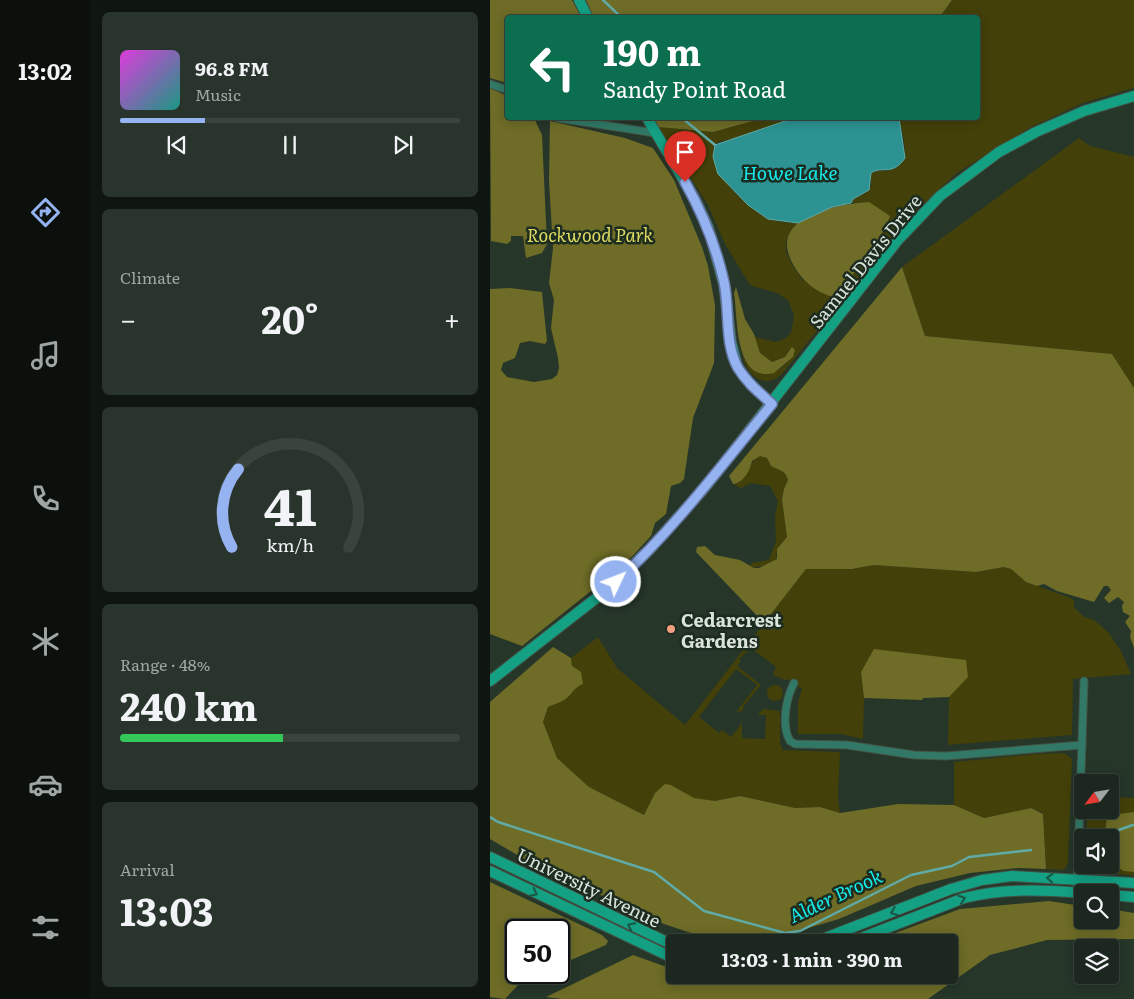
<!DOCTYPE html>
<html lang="en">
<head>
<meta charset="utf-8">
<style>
	body { margin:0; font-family:Literata,serif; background:#29342c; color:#f1f3f6; height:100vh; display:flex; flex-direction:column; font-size:19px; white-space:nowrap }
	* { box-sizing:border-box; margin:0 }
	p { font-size:16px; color:#a0a6a4 }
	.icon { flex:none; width:28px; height:28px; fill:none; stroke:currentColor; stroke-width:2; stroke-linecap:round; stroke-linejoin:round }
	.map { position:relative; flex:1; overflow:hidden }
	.sheet { display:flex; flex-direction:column; gap:12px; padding:12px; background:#0f1611; width:400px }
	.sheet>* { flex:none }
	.top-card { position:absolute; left:15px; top:15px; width:475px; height:105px; border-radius:5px; box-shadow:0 2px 12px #0003,0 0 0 1px #3a443d; background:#0b6e4f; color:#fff; overflow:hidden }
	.needle { width:32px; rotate:239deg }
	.controls { position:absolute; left:584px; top:774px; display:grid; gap:10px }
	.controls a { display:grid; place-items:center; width:45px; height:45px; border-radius:5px; background:#1c281f; box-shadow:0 2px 12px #0003,0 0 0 1px #3a443d; font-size:25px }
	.speed { position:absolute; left:15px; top:919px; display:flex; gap:10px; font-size:25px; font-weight:700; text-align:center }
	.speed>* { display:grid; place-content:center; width:65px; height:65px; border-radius:50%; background:#1c281f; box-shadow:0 2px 12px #0003,0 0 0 1px #3a443d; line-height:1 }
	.speed .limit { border:2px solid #111; border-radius:8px; background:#fff; color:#111 }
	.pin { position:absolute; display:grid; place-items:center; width:42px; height:42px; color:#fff; margin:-51px -21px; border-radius:50% 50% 50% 0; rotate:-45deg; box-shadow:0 0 5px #0007 }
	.pin .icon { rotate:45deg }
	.me { position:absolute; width:55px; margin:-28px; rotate:47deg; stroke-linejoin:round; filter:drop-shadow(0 0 4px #0008) }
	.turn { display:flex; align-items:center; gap:18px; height:105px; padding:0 15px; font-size:22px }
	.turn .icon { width:65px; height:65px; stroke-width:2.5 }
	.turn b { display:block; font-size:35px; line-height:42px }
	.big { font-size:38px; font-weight:700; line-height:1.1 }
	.sheet .widget { flex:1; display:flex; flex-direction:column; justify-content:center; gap:8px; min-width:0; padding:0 18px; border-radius:8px; background:#29342c }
	.sheet .dial { align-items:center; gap:0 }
	.dial svg { height:130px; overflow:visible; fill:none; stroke:#3a443d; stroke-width:7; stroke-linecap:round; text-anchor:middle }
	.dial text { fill:#f1f3f6; stroke:none }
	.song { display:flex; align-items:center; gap:15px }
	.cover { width:60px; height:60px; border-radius:8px; background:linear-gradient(135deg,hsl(300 70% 55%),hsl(170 70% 35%)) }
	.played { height:5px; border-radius:2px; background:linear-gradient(90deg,#95b2f1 25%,#3a443d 25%) }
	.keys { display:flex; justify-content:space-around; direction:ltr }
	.heat { display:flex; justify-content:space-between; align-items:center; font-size:28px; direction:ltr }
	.charge { height:8px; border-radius:4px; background:linear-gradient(90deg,#34c759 48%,#3a443d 0) }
	.trip { position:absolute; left:176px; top:934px; width:292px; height:50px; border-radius:5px; background:#1c281f; box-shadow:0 2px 12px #0003,0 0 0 1px #3a443d; font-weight:700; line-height:50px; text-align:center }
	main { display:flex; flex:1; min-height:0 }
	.tab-bar { display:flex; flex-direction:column; width:90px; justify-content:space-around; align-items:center; background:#0b100c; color:#a0a6a4 }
	.tab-bar .icon { width:35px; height:35px }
	.tab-bar .selected { color:#95b2f1 }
	.tab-bar b { font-size:22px; color:#f1f3f6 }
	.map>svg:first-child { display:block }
	.green { fill:#434009 }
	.forest { fill:#6e6c26 }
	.water { fill:#2c9292; stroke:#60aba8 }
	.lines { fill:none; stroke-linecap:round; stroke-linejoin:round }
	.stream { stroke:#60aba8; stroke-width:2.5 }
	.street-casing { stroke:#435246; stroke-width:9 }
	.secondary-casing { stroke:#435246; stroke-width:12 }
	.street { stroke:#317966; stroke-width:7 }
	.secondary { stroke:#13a083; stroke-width:10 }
	.oneway { stroke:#195543 }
	.route-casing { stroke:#61749d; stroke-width:12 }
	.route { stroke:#95b2f1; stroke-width:9 }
	.poi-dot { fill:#f3a081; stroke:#1c2c20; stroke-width:2 }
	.labels { text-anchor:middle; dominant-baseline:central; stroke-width:5; stroke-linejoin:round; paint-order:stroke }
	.park-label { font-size:18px; font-style:italic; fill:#deda60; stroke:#1c2c20 }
	.street-label { font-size:18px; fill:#dae4dc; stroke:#1c2c20 }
	.poi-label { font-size:18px; font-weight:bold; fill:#dae4dc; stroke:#1c2c20; text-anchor:start }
	.water-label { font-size:19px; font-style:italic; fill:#18ebeb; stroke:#1c2c20 }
</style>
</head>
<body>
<main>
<nav class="tab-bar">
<b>13:02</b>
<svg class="icon selected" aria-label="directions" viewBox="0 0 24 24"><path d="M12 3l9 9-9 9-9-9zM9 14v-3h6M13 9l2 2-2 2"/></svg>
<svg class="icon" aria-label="music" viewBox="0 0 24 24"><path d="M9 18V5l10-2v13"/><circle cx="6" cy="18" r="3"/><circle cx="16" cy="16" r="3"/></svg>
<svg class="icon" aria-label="phone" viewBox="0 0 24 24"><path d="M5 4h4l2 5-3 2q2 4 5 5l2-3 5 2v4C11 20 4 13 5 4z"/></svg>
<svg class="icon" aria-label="climate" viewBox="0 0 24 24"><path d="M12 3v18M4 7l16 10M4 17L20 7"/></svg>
<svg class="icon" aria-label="car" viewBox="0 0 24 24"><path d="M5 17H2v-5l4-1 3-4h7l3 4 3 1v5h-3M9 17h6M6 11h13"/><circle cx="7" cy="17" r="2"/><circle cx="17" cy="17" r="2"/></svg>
<svg class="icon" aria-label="filters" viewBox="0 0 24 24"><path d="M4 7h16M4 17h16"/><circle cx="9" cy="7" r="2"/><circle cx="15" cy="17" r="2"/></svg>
</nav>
<section class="sheet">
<div class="widget">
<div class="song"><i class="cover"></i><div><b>96.8 FM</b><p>Music</p></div></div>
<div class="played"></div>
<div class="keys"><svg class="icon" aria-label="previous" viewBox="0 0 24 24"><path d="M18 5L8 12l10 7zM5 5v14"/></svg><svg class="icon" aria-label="pause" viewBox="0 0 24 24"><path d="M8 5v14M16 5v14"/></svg><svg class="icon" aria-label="next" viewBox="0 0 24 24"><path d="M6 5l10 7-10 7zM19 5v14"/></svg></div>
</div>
<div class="widget"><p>Climate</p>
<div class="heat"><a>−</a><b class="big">20°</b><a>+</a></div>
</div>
<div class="widget dial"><svg viewBox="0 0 100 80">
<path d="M14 69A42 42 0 1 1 86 69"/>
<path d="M14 69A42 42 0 0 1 18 21" stroke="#95b2f1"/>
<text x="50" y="56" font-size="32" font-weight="700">41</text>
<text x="50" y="72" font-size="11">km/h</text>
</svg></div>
<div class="widget"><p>Range · 48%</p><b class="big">240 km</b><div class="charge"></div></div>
<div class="widget"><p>Arrival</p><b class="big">13:03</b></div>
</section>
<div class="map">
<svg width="644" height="999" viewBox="0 0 644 999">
	<rect width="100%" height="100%" fill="#263629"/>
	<g class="green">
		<path d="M462 0H644V88L593 103 539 128 467 173 420 216 292 374C275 390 257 376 252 355 266 384 290 376 305 353L300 349 295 357 282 362 270 353 265 337 286 342 296 338 301 333 304 316 298 300 287 293 262 286 258 282 235 244 218 205 168 127 223 132 274 118H304C285 124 266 133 246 138 241 140 227 140 225 145 214 167 259 211 278 218 287 222 298 223 308 223 286 246 298 258 313 281L379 202 361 203 363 199 376 193 381 186V174C388 168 392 172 400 170 423 164 413 135 409 118H488V18L454 17 452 15Z"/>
		<polygon points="589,138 600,146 644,157 644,388 622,354 435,336 412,267"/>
		<path d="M270 456 277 458 281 466C289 471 295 469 298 480L294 489 292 500 297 537 286 554 287 559C280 564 268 570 260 566L262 563 279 560 286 541 285 516 288 501 280 486 261 483 251 488 243 484C258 482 258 461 270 456Z"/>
		<path d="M384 565 486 572 514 567 521 569 536 582 581 598 584 601V607L594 617 604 620 618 632 631 651 641 674 583 679 582 735 458 745 459 697 477 677 371 672 374 698 373 739 351 734H308V702L312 689 298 679 295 680 283 675 286 667 261 648 249 659 251 661 247 666 271 685 253 707V711L246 712 267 685 246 669 209 717 229 733 232 730 241 737 252 723V738L275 739 276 715H269V713L274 709 290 711V743L293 750 350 752 348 797 350 813 330 807 305 808 250 796 225 801 203 798 186 788 165 793 154 815 99 787 67 758 53 722 58 707C87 695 85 687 81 658L108 637 127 668 195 725 316 569H362Z"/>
		<circle cx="285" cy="693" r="8"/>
		<polygon points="546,754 574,753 582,759 578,864 574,870 556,869 553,813 541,808 494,818 464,805 464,762"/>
		<polygon points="620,797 644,798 644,812 632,814 616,824 618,828 615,837 597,838 597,810 620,810"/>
		<polygon points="596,865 608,865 617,869 626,865 633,871 644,872 644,876 606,871 600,873 596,871"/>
	</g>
	<g class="forest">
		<polygon points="0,0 82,0 91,17 18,18 17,83 0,78"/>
		<polygon points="96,0 462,0 452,14 454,17 104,18"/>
		<polygon points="0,88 17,96 18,118 44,118 52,135 57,244 52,253 36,258 33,236 21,236 21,241 17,244 1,241"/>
		<polygon points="163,118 274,118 223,132 168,127"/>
		<polygon points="60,121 135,138 163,148 184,180 212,247 218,266 225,305 224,363 203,418 194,479 190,483 181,486 176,514 165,523 161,536 136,563 32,646 0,634 0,289 20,288 52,292 57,341 55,344 40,341 30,343 25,358 13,363 11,370 17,377 44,382 62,379 67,375 69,368 68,358 61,328 64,300 59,283 63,248 59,181"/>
		<path d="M379 202 400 216C388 248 365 273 342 297 325 291 313 282 304 266 275 218 344 204 379 202Z"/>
		<path d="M412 267 435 336 622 354 644 388V648L640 637 641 631 635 622 640 616 633 612 632 606 634 602 628 597 619 603 614 598 621 590 618 586H614L604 602 567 591 554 584 547 586 536 582 521 569 514 567 486 572 384 565 362 569H316L274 623 206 552 207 547 215 546 225 555 250 560 264 568H269L287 559V549L297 537 292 500 294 489 298 480C295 469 289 471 281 466L277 458 270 456 262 461C260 471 253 483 243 484L239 476Z"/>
		<path d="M246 287 255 319 264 334 270 353 282 362 295 357 302 347 305 350 303 357 284 373C244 383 248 318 244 293Z"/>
		<path d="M63 647 81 658 82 666 91 672 93 684C86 687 85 689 80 695 75 701 65 704 58 707L53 722 67 758 99 787 154 815 165 793 175 784 181 785 204 798 225 801 250 796 305 808 330 807 350 813 408 804 464 805 494 818 541 808 553 814 556 869 529 868 480 873 426 886 349 919 270 942H228L174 924 39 862 0 839V702Z"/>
		<polygon points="384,649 476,660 478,677 459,697 433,698 432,700 374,698 371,672"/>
		<path d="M644 812V872L633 871 626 865 612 869 608 865H620V838L615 837C615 835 616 822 617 819L621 815Z"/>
		<polygon points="0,882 112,935 118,941 116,945 69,965 69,930 26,930 26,972 52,973 29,984 15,999 0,997"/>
		<polygon points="559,901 592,906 592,920 620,920 620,909 644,913 644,939 557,940 500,955 438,999 72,999 56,997 143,955 185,970 185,975 200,975 218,981 266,979 286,975 460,975 460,942 381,942 470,909"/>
	</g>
	<path class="water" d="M304 118H409L415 158C402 177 392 165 381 173L379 190 363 199 361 203 342 207 308 223 278 219 258 205 228 174 223 157 225 145Z"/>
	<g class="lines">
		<g class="stream">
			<polyline points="113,0 132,18"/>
			<polyline points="192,118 225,145"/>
			<polyline points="0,817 8,822 164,872 214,911 295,933 310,931 421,875 462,866 479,857 541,850"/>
			<polyline points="620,833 643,825"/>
		</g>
		<g class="street-casing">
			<g id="street">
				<polyline points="0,84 18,90"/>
				<polyline points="68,118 165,133"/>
				<path d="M304 683C296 698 291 726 300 741L305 744 357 745 424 755 456 756 592 745"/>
				<polyline points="587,893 594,681"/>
			</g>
		</g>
		<g class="secondary-casing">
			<g id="secondary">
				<polyline points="89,0 98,18"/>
				<polyline points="157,118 205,199 218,227 234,285 241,342 247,366 261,385 282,404"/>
				<polyline points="0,681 109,596 159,550 216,486 408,240 450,196 509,152 546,132 594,111 644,96"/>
				<polyline points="0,857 185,946"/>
				<polyline points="0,871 185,959"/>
				<polyline points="620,895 644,897"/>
				<polyline points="325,942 461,889 492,880 522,876 644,883"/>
				<path d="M361 942 474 898C515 888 551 890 592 893"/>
			</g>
		</g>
		<use href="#street" class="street"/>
		<use href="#secondary" class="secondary"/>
	</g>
	<defs><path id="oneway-chevron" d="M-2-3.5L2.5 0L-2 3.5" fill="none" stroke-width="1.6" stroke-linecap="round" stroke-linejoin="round" transform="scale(1.25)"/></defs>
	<g class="oneway">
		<use href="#oneway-chevron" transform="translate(560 878) rotate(-177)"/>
		<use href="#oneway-chevron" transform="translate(44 893) rotate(26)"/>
		<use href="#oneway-chevron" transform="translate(472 899) rotate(-18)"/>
		<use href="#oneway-chevron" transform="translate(404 912) rotate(159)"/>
		<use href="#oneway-chevron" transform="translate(141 926) rotate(-154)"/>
	</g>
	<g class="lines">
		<g class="route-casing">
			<path id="route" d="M126 582C184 529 232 465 282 404 270 393 257 383 248 368 234 343 240 309 234 282 226 246 213 214 195 182"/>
		</g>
		<use href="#route" class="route"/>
	</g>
	<circle class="poi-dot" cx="181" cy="629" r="5"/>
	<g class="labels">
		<g class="park-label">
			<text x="100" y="234">Rockwood Park</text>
		</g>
		<g class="street-label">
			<text transform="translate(375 261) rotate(-51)">Samuel Davis Drive</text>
			<text transform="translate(99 887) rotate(26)">University Avenue</text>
		</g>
		<g class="poi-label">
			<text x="191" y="619">Cedarcrest<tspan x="191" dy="21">Gardens</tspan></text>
		</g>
		<g class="water-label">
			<text x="300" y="172">Howe Lake</text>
			<text transform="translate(345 895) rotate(-25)">Alder Brook</text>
		</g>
	</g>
</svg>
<div class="controls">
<a><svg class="needle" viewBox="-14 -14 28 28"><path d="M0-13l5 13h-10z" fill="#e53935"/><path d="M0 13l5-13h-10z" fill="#a0a6a4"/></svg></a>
<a><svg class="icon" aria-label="sound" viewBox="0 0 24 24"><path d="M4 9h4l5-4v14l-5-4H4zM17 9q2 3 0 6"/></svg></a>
<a><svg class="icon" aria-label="search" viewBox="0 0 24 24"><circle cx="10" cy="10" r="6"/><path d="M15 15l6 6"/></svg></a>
<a><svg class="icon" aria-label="layers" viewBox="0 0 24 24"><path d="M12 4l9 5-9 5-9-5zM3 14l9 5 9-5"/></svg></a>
</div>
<div class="speed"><div class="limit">50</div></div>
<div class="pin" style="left:195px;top:182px;background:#d93025"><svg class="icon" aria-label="arrive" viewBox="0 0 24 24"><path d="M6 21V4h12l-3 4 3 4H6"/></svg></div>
<svg class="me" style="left:126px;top:582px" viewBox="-20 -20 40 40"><circle r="17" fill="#95b2f1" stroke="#fff" stroke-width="3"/><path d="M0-11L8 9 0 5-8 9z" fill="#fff"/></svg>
<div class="trip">13:03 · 1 min · 390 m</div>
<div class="top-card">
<div class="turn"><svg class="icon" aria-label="left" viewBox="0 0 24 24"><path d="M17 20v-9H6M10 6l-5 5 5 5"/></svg><div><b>190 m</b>Sandy Point Road</div></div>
</div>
</div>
</main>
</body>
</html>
